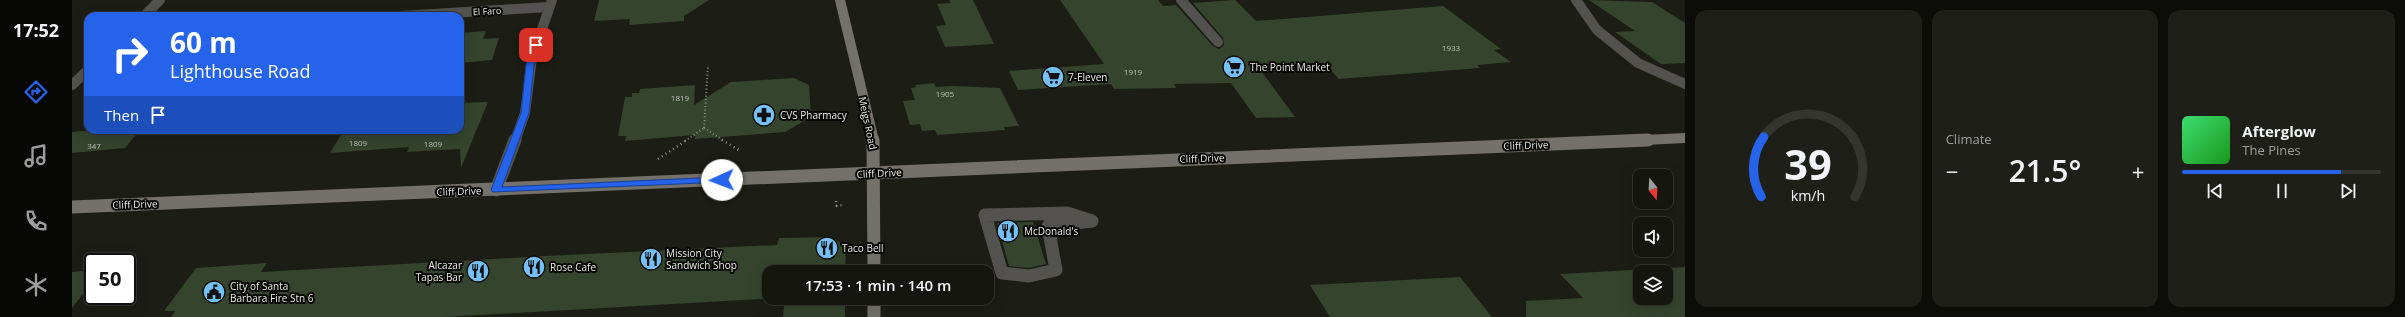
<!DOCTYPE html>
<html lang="en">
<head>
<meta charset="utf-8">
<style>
	body { margin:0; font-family:"Open Sans",sans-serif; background:#1e1f18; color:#f1f3f6; height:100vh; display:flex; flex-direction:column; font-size:15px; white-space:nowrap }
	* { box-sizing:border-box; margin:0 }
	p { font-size:13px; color:#9d9f9e }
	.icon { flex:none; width:22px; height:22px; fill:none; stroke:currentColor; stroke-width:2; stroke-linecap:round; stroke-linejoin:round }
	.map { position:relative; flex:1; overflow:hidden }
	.sheet { display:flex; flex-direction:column; gap:10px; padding:10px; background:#0c0c08; width:720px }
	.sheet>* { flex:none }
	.hud { position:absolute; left:12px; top:12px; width:380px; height:122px; border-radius:12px; box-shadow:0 4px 16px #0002,0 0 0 1px #34352f; background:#2563eb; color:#fff; overflow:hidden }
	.needle { width:26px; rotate:162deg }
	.fabs { position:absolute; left:1561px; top:169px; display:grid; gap:8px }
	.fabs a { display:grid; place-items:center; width:40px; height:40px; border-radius:8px; background:#15160f; box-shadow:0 4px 16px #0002,0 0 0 1px #34352f; font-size:20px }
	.speed { position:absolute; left:12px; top:253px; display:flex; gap:8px; font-size:20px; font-weight:700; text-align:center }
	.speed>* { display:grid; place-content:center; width:52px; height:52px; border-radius:50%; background:#15160f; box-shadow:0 4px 16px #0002,0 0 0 1px #34352f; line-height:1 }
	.speed .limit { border:2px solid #111; border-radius:6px; background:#fff; color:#111 }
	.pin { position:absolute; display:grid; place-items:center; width:34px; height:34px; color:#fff; margin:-17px; border-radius:8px; box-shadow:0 2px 6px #0006 }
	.me { position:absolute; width:44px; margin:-22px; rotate:268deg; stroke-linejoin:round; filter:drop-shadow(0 0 3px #0008) }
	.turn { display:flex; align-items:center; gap:14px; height:84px; padding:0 20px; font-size:18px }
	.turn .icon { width:52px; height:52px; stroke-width:2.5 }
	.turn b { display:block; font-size:28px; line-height:34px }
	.then { display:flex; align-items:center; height:38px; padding:0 20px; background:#0003; gap:8px; font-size:15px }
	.big { font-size:30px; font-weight:600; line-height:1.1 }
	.sheet .widget { flex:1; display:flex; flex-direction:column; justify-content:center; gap:6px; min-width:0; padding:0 14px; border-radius:12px; background:#1e1f18 }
	.sheet .dial { align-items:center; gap:0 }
	.dial svg { height:104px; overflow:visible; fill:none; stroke:#34352f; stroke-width:7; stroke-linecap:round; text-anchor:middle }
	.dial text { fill:#f1f3f6; stroke:none }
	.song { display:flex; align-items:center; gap:12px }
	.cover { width:48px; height:48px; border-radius:6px; background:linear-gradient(135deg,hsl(140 70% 55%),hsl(120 70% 35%)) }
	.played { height:4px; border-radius:2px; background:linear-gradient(90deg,#2563eb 80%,#34352f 80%) }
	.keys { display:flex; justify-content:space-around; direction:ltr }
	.heat { display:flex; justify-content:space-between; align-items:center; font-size:22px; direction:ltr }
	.sheet .tiles { flex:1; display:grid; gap:10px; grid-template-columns:repeat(3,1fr) }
	.trip { position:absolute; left:690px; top:265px; width:232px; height:40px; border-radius:12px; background:#15160f; box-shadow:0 4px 16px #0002,0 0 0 1px #34352f; font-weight:600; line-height:40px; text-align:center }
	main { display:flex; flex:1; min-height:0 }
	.dock { display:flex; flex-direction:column; width:72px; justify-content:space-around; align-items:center; background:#080906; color:#9d9f9e }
	.dock .icon { width:28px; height:28px }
	.dock .current { color:#2563eb }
	.dock b { font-size:18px; color:#f1f3f6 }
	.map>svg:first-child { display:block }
	.building { fill:#34442d; fill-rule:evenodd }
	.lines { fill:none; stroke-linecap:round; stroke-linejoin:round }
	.path-far1 { stroke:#8d8e87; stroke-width:2; stroke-dasharray:1 2.5; stroke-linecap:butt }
	.path { stroke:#8d8e87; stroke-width:2.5; stroke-dasharray:1 3.5; stroke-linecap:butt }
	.lane-far1 { stroke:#54524e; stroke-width:10 }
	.lane { stroke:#54524e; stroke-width:13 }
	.street-far1 { stroke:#54524e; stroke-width:10 }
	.street { stroke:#54524e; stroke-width:13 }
	.secondary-far1 { stroke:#74706a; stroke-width:10 }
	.secondary { stroke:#74706a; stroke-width:13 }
	.route { fill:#2563eb; stroke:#184099 }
	.labels { text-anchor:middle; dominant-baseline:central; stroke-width:4; stroke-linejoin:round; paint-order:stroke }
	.number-label { font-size:8px; fill:#bcc1b7 }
	.far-street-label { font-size:9px; fill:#eaebe5; stroke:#070704 }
	.poi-label { font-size:10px; fill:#eaebe5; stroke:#070704; text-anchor:start }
	.street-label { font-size:10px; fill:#eaebe5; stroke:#070704 }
</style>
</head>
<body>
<main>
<nav class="dock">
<b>17:52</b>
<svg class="icon current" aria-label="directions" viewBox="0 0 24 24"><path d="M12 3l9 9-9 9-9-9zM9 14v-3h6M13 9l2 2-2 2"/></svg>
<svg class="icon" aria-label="music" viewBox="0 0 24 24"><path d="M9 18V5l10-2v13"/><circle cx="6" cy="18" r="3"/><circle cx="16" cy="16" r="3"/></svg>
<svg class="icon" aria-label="phone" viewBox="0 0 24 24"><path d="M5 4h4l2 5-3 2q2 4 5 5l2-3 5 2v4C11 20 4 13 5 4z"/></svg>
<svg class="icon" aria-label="climate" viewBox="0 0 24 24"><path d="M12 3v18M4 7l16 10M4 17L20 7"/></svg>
</nav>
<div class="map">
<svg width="1613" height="317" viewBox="0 0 1613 317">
	<rect width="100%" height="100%" fill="#1c1d14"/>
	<g class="building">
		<polygon points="527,0 637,0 612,16 612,21 557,25 558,19 522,21"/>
		<polygon points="877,0 901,0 922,44 873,47 864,26 874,25 865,4 879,3"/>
		<polygon points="988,0 1086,0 1091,6 1104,5 1141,46 1147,49 1152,45 1151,38 1121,3 1163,0 1184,21 1371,6 1429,49 1422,50 1439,62 1405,65 1408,68 1267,79 1255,66 1201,67 1204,71 1190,72 1223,117 1184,118 1159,83 1102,84 1104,88 1042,89 1039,84 946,90 937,71 1032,64"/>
		<polygon points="1517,0 1580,2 1613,23 1613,63 1589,64 1543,32 1563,31"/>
		<polygon points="414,31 411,39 427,38 420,60 388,63 388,33"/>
		<polygon points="722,78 737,85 739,117 713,132 623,139 623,135 553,141 554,136 546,136 553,97 560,97 560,93 567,93 568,89 623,85 622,105 659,82"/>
		<polygon points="862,83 864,87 881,86 928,88 947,126 932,127 933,130 908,132 865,135 863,130 850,131 848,124 838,125 831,101 843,100 839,88 844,87 843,85"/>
		<polygon points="416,102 389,168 388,149 335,152 337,147 258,153 272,130 388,130 388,103"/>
		<polygon points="21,130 68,130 53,148 0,153 0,132"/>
		<polygon points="961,222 974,264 957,268 937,266 925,223"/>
		<polygon points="760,237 774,247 773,272 697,272 697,298 706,298 373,317 99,317 103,311 92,311 124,268 195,263 189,272 474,256 705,245 707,238"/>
		<path d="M1613 267V317H1454V301L1511 298 1488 274ZM1568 272H1594V298H1568Z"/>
		<polygon points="21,270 21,282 0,308 0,272"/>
		<polygon points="1388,277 1420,317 1258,317 1238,285"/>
		<polygon points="713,298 773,298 773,317 711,317"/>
	</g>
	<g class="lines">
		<g class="path-far1">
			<polyline points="632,128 636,65"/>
			<polyline points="632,128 652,141"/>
			<polyline points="613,141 632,128"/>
		</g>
		<g class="path">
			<polyline points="650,140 667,150"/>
			<polyline points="586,159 615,140"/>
			<polyline points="764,201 765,209"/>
			<polyline points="764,206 771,205"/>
		</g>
		<g class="lane-far1">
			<polyline points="1109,0 1146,42"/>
			<polyline points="1504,0 1525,30 1566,63 1613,84"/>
		</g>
		<polygon class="lane" points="995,213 1020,221 976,226 984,270 957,276 930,273 913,215"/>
		<g class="street-far1">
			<polyline points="72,16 88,0"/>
			<polyline points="329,16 477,7"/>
			<polyline points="0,85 16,70"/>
			<polyline points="443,141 453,113 460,58 480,0"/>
		</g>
		<polyline class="street" points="424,190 443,140"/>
		<g class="secondary-far1">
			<polyline points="768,0 802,141"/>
			<polyline points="1553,141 1613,138"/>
		</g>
		<g class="secondary">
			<polyline points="801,140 802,272"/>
			<polyline points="0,207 1576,140"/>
			<polyline points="802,298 802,317"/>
		</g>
	</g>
	<polygon class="route" points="464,43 468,45 462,65 457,113 430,187 650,177 655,180 653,182 421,192 419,190 449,113 454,65 460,45"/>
	<defs>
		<g id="supermarket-disc" transform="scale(1.15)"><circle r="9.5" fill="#75c0f6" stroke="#070704"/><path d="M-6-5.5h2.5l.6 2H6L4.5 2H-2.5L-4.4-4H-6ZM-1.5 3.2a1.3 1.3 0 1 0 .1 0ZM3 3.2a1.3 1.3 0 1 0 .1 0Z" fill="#111"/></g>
		<g id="pharmacy-disc" transform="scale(1.15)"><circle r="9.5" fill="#75c0f6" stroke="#070704"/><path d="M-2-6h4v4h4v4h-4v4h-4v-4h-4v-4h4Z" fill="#111"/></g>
		<g id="restaurant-disc" transform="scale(1.15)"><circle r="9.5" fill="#75c0f6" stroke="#070704"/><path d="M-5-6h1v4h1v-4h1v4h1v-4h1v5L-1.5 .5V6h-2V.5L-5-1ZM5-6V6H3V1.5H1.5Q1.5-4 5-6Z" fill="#111"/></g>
		<g id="civic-disc" transform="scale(1.15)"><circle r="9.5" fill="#75c0f6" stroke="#070704"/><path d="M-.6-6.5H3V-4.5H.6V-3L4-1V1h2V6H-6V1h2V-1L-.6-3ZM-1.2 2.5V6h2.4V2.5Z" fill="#111"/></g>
	</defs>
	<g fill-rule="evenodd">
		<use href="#supermarket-disc" x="1162" y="67"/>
		<use href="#supermarket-disc" x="981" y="77"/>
		<use href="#pharmacy-disc" x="692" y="115"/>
		<use href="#restaurant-disc" x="936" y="231"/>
		<use href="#restaurant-disc" x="755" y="248"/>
		<use href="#restaurant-disc" x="579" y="259"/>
		<use href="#restaurant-disc" x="462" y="267"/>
		<use href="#restaurant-disc" x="406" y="271"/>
		<use href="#civic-disc" x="142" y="292"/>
	</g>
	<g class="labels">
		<g class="number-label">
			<text x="1379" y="47">1933</text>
			<text x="1061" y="71">1919</text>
			<text x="873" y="93">1905</text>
			<text x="608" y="97">1819</text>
			<text x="286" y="142">1809</text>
			<text x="361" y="143">1809</text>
			<text x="22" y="145">347</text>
		</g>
		<g class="far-street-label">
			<text transform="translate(415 11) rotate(-3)">El Faro</text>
		</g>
		<g class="poi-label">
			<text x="1178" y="67">The Point Market</text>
			<text x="996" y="77">7-Eleven</text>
			<text x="708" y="115">CVS Pharmacy</text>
			<text x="952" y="231">McDonald's</text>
			<text x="770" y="248">Taco Bell</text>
			<text x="594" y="253">Mission City<tspan x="594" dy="12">Sandwich Shop</tspan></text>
			<text x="390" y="265" text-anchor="end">Alcazar<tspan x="390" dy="12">Tapas Bar</tspan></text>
			<text x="478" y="267">Rose Cafe</text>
			<text x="158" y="286">City of Santa<tspan x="158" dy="12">Barbara Fire Stn 6</tspan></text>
		</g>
		<g class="street-label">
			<text transform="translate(796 123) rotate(78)">Meigs Road</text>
			<text transform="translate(1454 145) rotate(-2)">Cliff Drive</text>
			<text transform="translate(1130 158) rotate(-2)">Cliff Drive</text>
			<text transform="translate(807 173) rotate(-3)">Cliff Drive</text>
			<text transform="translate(387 191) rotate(-2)">Cliff Drive</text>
			<text transform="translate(63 204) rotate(-2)">Cliff Drive</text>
		</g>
	</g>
</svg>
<div class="fabs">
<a><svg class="needle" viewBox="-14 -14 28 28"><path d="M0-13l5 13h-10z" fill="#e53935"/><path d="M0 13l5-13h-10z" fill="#9d9f9e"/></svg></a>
<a><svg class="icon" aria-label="sound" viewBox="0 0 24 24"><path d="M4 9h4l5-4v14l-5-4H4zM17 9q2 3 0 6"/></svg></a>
<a><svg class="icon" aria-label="layers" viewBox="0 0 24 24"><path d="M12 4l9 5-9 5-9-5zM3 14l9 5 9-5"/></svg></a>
</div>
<div class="speed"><div class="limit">50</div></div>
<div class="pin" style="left:464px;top:45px;background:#d93025"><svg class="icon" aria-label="arrive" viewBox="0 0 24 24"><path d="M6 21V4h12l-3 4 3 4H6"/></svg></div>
<svg class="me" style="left:650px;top:180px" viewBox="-20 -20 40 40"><circle r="19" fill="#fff"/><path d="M0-13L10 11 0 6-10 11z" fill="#2563eb"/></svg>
<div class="trip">17:53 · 1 min · 140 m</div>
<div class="hud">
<div class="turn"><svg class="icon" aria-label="right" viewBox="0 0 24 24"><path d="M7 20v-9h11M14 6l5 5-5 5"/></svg><div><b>60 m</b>Lighthouse Road</div></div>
<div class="then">Then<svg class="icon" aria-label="arrive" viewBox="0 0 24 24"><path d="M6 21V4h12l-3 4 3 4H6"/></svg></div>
</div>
</div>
<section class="sheet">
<div class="tiles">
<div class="widget dial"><svg viewBox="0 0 100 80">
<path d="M14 69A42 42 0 1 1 86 69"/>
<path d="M14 69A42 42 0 0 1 16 23" stroke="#2563eb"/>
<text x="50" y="56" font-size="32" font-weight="700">39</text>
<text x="50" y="72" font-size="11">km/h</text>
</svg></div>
<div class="widget"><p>Climate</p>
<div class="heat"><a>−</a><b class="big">21.5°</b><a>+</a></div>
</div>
<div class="widget">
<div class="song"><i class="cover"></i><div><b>Afterglow</b><p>The Pines</p></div></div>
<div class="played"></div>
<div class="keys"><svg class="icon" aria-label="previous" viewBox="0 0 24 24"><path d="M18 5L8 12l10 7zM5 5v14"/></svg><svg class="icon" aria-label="pause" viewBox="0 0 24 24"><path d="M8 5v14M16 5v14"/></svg><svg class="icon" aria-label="next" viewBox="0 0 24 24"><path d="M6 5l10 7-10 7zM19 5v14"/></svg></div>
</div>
</div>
</section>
</main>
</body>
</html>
